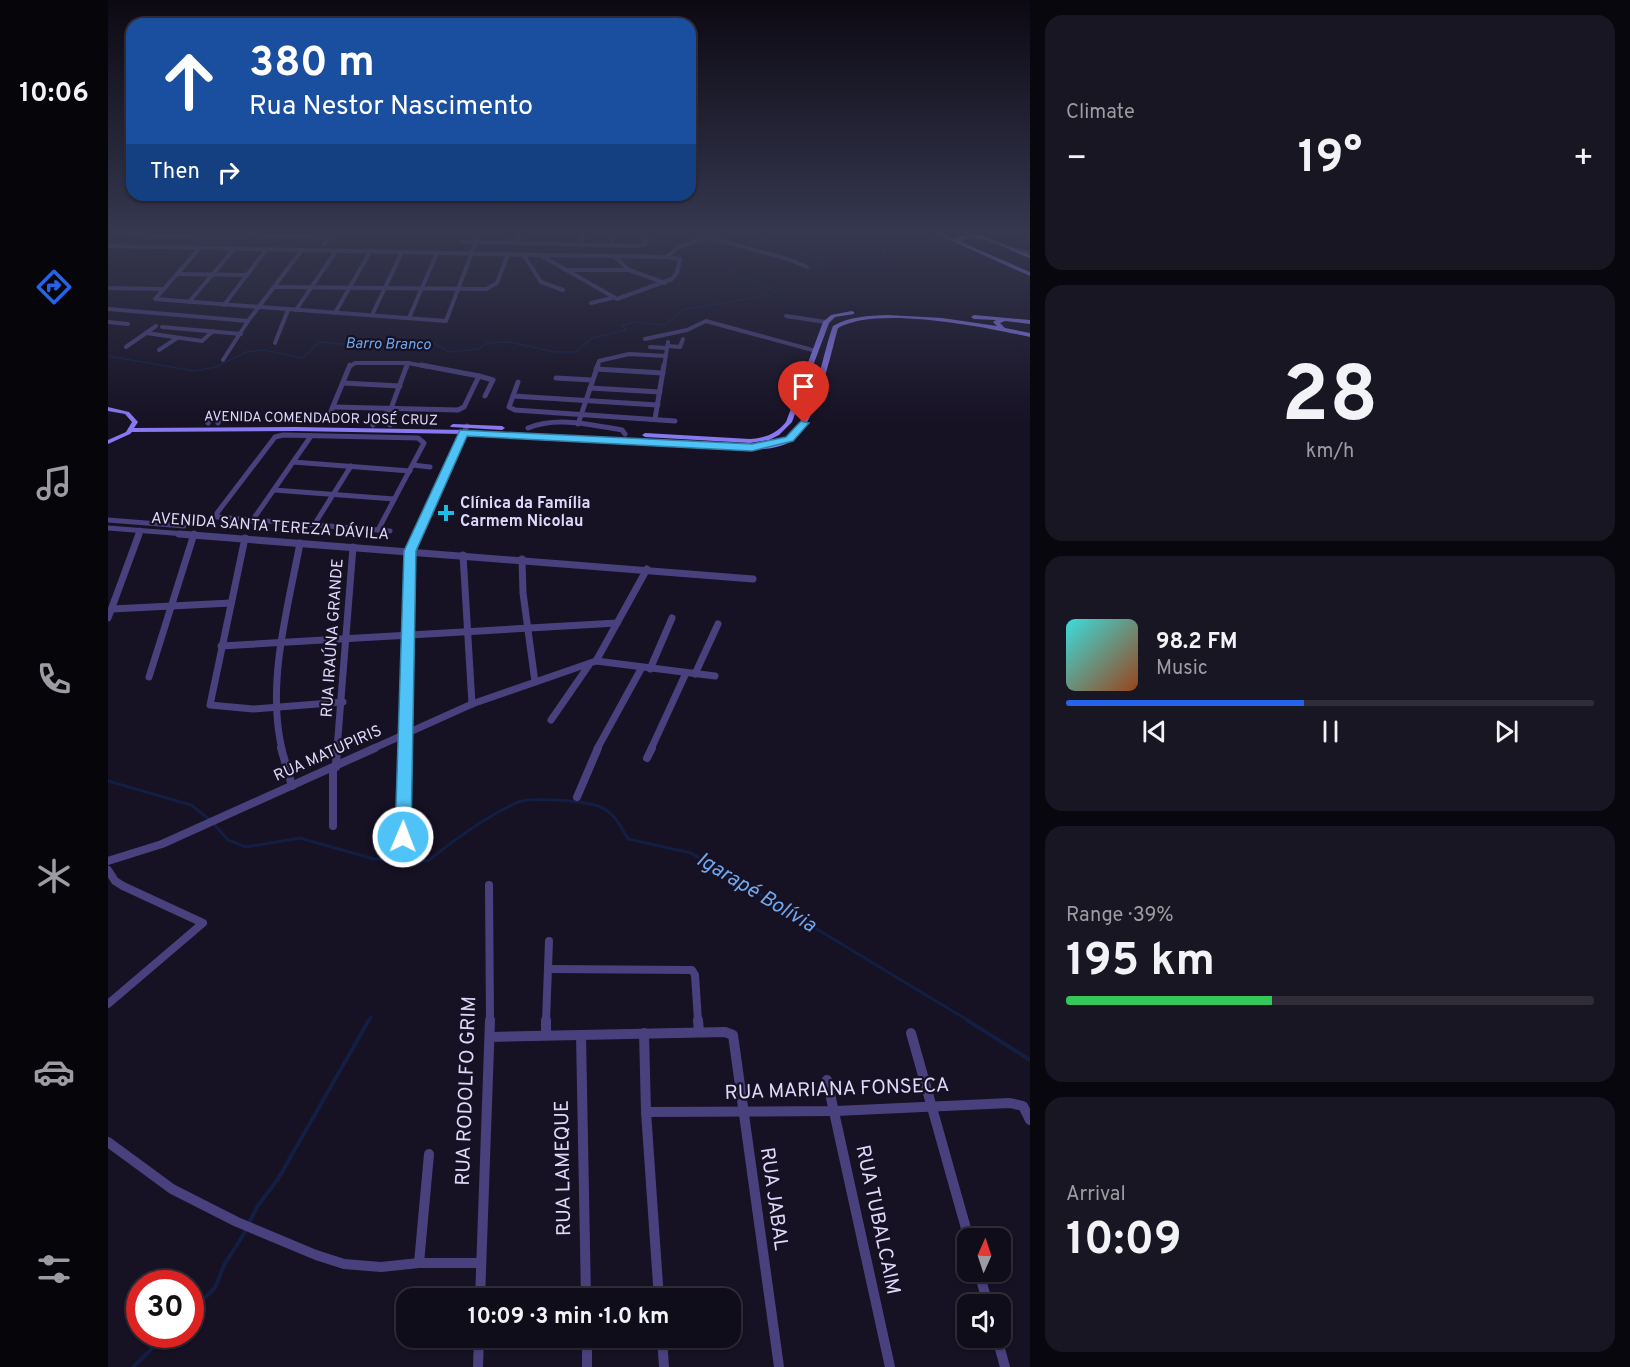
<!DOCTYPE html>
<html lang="en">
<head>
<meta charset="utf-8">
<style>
	body { margin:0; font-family:Overpass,sans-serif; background:#191623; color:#f1f3f6; height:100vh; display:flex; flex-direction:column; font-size:22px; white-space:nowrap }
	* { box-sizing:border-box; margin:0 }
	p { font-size:20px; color:#9c9ca2 }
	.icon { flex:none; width:33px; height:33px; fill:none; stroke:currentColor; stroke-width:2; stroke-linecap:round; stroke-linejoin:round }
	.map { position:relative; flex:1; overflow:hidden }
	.panel { display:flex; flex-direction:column; gap:15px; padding:15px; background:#09070e; width:600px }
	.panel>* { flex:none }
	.hud { position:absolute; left:18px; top:18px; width:570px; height:183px; border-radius:18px; box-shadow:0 2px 4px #0004,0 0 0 2px #302d39; background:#1a4fa0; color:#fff; overflow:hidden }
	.needle { width:39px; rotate:3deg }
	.controls { position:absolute; left:849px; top:1228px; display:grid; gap:12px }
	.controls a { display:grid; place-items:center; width:54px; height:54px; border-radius:12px; background:#100d1a; box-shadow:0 2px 4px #0004,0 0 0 2px #302d39; font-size:30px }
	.speed { position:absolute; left:18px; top:1270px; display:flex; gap:12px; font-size:30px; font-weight:700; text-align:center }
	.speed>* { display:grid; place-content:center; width:78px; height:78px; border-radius:50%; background:#100d1a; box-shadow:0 2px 4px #0004,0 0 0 2px #302d39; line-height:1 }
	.speed .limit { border:9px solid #d22; background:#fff; color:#111 }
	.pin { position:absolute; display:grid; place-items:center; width:51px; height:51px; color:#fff; margin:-62px -26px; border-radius:50% 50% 50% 0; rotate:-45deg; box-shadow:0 0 6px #0007 }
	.pin .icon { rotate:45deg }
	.me { position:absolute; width:66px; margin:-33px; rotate:1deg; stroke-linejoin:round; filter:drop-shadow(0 0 4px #0008) }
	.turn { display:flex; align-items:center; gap:21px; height:126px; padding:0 24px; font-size:27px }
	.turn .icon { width:78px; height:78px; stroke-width:2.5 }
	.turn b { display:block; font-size:42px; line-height:51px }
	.then { display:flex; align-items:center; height:57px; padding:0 24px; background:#0003; gap:12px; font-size:22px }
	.big { font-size:45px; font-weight:700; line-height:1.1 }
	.panel .tile { flex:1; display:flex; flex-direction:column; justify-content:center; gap:9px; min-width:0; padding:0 21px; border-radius:18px; background:#191623 }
	.panel .dial { align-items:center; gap:0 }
	.dial b { font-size:78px; line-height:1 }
	.song { display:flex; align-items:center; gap:18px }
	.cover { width:72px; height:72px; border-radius:9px; background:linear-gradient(135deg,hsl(180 70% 55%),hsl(20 70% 35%)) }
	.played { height:6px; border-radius:3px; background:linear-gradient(90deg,#2563eb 45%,#302d39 45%) }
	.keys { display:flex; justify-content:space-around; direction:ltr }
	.heat { display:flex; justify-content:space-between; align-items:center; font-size:33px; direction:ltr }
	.charge { height:9px; border-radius:4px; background:linear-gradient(90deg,#34c759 39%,#302d39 0) }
	.trip { position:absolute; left:288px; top:1288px; width:345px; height:60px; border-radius:18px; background:#100d1a; box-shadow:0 2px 4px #0004,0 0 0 2px #302d39; font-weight:700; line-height:60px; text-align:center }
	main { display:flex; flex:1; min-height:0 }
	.menu { display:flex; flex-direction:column; width:108px; justify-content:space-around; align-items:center; background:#06050a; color:#9c9ca2 }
	.menu .icon { width:42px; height:42px }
	.menu .selected { color:#2563eb }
	.menu b { font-size:27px; color:#f1f3f6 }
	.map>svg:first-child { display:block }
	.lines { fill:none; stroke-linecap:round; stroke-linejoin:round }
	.stream-far2 { stroke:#121f42; stroke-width:1.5 }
	.stream-far1 { stroke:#121f42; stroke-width:3 }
	.stream { stroke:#121f42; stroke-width:4 }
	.street-far4 { stroke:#49417d; stroke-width:4 }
	.street-far3 { stroke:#49417d; stroke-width:5 }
	.street-far2 { stroke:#49417d; stroke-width:7 }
	.street-far1 { stroke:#49417d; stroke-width:8 }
	.street { stroke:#49417d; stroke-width:10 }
	.secondary { fill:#8879f0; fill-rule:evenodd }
	.route { fill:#4fc3f7; stroke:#337fa1; stroke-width:1.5 }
	.poi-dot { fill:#19bde5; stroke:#161123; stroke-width:2 }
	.labels { text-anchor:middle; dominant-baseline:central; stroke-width:4.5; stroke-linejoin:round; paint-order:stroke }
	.far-street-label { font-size:14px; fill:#dfd8fb; stroke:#161123 }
	.far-water-label { font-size:15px; font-style:italic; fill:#71a9ef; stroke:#161123 }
	.poi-label { font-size:16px; font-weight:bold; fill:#dfd8fb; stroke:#161123; text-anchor:start }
	.street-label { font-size:16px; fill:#dfd8fb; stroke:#161123 }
	.near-street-label { font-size:20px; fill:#dfd8fb; stroke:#161123 }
	.near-water-label { font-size:21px; font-style:italic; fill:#71a9ef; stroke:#161123 }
</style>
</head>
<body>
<main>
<nav class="menu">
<b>10:06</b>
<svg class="icon selected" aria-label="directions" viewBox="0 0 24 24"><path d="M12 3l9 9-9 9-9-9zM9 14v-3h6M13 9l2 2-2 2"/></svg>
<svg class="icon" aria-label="music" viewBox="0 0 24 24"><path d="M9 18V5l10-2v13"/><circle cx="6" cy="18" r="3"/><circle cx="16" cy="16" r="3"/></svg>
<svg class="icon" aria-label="phone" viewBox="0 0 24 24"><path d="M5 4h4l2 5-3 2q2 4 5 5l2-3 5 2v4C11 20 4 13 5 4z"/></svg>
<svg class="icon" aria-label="climate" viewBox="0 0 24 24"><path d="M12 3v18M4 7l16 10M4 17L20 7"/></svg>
<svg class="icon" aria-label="car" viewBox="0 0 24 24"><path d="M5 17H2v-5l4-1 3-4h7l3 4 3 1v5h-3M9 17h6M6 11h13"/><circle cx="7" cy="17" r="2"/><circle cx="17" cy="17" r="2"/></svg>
<svg class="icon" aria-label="filters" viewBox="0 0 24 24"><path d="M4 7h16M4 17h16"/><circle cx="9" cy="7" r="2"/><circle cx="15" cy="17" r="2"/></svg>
</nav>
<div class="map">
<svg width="922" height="1367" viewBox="0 0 922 1367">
	<rect width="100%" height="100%" fill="#161123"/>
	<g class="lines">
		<g class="stream-far2">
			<polyline points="649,234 688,252 712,259"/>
			<polyline points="698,271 711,264 711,260 715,258 777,256 776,247 786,240 830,243 820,237 828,234"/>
			<polyline points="0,356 86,371 108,367 138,352 156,350 195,358 211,342 279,348 326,343 341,352 370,349 379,343 401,342 447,352 468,352 484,338 518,330 514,325 528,322 557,325 574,310 667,294 665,289 625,275 622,271 626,268"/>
		</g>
		<g class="stream-far1">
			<polyline points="0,781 83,805 101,819"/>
			<path d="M105 823 120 840 138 847 192 838 266 859 320 861C346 840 377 817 408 803 423 796 474 801 490 806 505 811 513 826 520 839L583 853 861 1021"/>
			<polyline points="260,1021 263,1017"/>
		</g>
		<g class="stream">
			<polyline points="859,1020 922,1060"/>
			<polyline points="141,1223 149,1207 170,1179 261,1020"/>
			<polyline points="82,1312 107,1288 116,1265 139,1229"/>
			<polyline points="25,1367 58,1335"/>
		</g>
		<g class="street-far4">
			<polyline points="0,234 135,238 144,234"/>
			<polyline points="587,234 680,259 699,267"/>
			<polyline points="144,235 220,237 216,244"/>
			<polyline points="354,242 530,246 537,244 539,237"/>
			<polyline points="409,243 411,234"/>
			<polyline points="473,245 475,234"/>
			<polyline points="504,245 506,234"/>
			<polyline points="0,246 432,255"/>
			<polyline points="91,249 47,299 338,321 371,234"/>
			<polyline points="903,249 922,253"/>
			<polyline points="415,254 433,282 455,290"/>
			<polygon points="432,255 558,257 572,259 569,273 564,279 509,299"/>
			<polyline points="506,256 521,270 557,283"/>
			<polyline points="558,257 571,247 597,238"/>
			<polyline points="457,270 521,270"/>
			<polyline points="69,274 139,275"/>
			<polyline points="167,287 378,289 389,283 400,254"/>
			<polyline points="0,288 56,289"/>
			<polyline points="81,302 126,249"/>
			<polyline points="483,303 504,298"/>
			<polyline points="116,305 158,250"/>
			<polyline points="0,309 140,321"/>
			<polyline points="188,310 228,251"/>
			<polyline points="227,313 262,252"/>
			<polyline points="264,315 294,252"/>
			<polyline points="678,316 718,322"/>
			<polyline points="301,318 329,253"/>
			<polyline points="0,322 20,324"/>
			<polyline points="54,327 133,334"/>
			<polyline points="38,333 94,341 105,331"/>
			<polyline points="537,339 579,330 598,321 708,351"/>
			<polyline points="167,343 180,310"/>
			<polyline points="560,346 572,347 575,339"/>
			<polyline points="18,347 48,326"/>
			<polyline points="542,347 559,348"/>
			<polyline points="51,350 69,338"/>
			<polyline points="115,360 140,321 194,250"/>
			<polyline points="241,367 247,363 300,363 321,367"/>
			<polyline points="299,367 300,363"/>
			<polyline points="489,367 491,361 521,354 558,356"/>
			<polyline points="556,367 560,342"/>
		</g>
		<g class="street-far3">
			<polyline points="488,369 555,373"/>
			<polyline points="371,376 385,380 377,396"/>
			<polyline points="448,378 484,380"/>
			<polyline points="410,382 401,407 407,410 567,421"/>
			<polyline points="235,383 292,386"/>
			<polyline points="482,388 552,392"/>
			<polyline points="405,396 550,405"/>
			<polyline points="226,407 350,410 356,407 371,376 313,365"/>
			<polyline points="221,416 242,365"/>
			<polyline points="547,419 556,365"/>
			<polyline points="100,423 102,420"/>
			<polyline points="110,423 112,419"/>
			<polyline points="470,424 490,365"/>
			<polyline points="265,425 281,410"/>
			<polyline points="282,425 281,414 299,365"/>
			<path d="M420 428C449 416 484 425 514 430L517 434"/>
			<polygon points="175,435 310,438 316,443 270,530 109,517 109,513 167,437"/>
			<polyline points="185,462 302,471"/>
			<polyline points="305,465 322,467"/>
			<polyline points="166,490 286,499"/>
			<polyline points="0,520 76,526"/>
			<polyline points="144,521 203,436"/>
			<polyline points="206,525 243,466"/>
			<polyline points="0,528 90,535"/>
			<polyline points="270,530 282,531"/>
			<polyline points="30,535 32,530"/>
			<polyline points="309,535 359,426"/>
		</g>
		<g class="street-far2">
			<polyline points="71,534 645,579"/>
			<polyline points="137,538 102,705 145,709 235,702"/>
			<polyline points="355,555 364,704"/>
			<polyline points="414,559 415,593 427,682"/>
			<polyline points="4,609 123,603"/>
			<polyline points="0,618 31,534"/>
			<polyline points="113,646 509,623"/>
			<polyline points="488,661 607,676"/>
			<polyline points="542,669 564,618"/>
			<polyline points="587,674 610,624"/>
			<polyline points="41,677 86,534"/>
			<polyline points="443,720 481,665"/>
			<path d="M174 749C158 683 180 608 192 543"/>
			<polyline points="229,749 245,547"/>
			<polyline points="264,749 364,704 488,661 539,569"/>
			<polyline points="297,749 302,551 310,534"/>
			<polyline points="489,749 533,669"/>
			<polyline points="543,749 578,673"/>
		</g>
		<g class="street-far1">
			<polyline points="173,748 184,786"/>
			<polyline points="539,758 544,748"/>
			<polyline points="228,767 229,748"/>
			<polyline points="225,768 225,826"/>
			<polyline points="469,797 490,748"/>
			<polyline points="295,837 297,748"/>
			<polyline points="0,861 54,844 267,748"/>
			<polyline points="0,870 7,881 15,886 95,923 0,1004"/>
			<polyline points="381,885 382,1021"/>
			<polyline points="441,969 584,970 587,975 590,1021"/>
			<polyline points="438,1021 441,941"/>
		</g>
		<g class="street">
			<polyline points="590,1020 591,1032"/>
			<polyline points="536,1033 538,1112 551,1299"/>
			<polyline points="803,1033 861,1239"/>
			<polyline points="438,1035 438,1020"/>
			<polyline points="473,1035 478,1299"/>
			<polyline points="382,1037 617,1032 625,1035 671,1367"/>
			<polyline points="719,1080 782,1367"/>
			<polyline points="538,1112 728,1111 902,1103 915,1106 922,1120"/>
			<polyline points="0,1142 64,1189 129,1222 208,1255 236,1264 273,1267 311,1263 373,1263"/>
			<polyline points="311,1263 321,1154"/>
			<polyline points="871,1272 880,1305"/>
			<polyline points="372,1299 382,1020"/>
			<polyline points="479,1338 479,1367"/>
			<polyline points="554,1338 556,1367"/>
			<polyline points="889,1338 897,1367"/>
			<polyline points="370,1367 371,1338"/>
		</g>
		<g class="secondary">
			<path d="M828 234H833L848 240V238L859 235 870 234 922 255V258C901 251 875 232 853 240V242L922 272V276Z"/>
			<path d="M744 311 746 312V314L727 317 721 323 684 422 671 435 661 440 642 443 537 437 534 435 537 433 642 439C657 438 668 434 678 422L715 322 723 315Z"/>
			<path d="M780 315 834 318 889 326 885 322 888 320 866 319 863 317 866 315 922 320V324L897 321 892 323 897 328 922 333V337C878 327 768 305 730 328 722 356 708 427 682 442 667 450 648 450 632 449L356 434 188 431 24 432 22 434 0 444V440L18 432 24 422 17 414 0 411V407L21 412 30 422 26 428 188 427 356 430 632 445C647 446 664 447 677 439 705 423 714 354 725 326 742 316 760 316 780 315Z"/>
			<polygon points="345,424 394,426 397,428 394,430 343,427 342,426"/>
		</g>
	</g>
	<linearGradient id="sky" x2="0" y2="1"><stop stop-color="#0c0913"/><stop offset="0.55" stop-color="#363850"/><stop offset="1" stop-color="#363850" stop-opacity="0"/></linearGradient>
	<rect width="922" height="425" fill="url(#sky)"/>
	<polygon class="route" points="693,421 701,423 685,441 644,451 359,436 308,551 303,837 301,841 290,841 287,837 296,551 352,430 644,444 678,437"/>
	<path class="poi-dot" d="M335 504h6v6h6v6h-6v6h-6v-6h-6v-6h6z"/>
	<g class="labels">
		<g class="far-street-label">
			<text transform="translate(213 419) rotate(1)">AVENIDA COMENDADOR JOSÉ CRUZ</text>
		</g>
		<g class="far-water-label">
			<text transform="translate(280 345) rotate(1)">Barro Branco</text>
		</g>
		<g class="poi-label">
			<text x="352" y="504">Clínica da Família<tspan x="352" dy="18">Carmem Nicolau</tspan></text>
		</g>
		<g class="street-label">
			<text transform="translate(162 527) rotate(4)">AVENIDA SANTA TEREZA DÁVILA</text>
			<text transform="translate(225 638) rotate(-86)">RUA IRAÚNA GRANDE</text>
			<text transform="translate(220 754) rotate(-24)">RUA MATUPIRIS</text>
		</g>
		<g class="near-street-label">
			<text transform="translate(729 1090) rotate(-2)">RUA MARIANA FONSECA</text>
			<text transform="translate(359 1091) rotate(-88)">RUA RODOLFO GRIM</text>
			<text transform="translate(456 1168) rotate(-91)">RUA LAMEQUE</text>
			<text transform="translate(665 1199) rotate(82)">RUA JABAL</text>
			<text transform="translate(769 1220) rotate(78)">RUA TUBALCAIM</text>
		</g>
		<g class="near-water-label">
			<text transform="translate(648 893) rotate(31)">Igarapé Bolívia</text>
		</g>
	</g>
</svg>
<div class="controls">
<a><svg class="needle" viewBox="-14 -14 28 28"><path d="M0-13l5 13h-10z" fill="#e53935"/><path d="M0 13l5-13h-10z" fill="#9c9ca2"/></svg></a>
<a><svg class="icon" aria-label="sound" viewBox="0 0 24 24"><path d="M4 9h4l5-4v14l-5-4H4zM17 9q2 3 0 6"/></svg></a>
</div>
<div class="speed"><div class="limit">30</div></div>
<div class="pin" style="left:696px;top:423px;background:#d93025"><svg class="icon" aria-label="arrive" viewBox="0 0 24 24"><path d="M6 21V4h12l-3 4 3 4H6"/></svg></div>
<svg class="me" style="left:295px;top:837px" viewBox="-20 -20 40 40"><circle r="17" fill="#4fc3f7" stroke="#fff" stroke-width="3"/><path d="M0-11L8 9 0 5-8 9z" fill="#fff"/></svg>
<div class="trip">10:09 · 3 min · 1.0 km</div>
<div class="hud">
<div class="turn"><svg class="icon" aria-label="ahead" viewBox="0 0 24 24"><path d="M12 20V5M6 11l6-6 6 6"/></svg><div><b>380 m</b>Rua Nestor Nascimento</div></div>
<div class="then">Then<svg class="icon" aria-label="right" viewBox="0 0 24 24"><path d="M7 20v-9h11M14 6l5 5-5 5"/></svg></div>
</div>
</div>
<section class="panel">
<div class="tile"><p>Climate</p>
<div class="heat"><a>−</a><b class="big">19°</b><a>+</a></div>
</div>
<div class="tile dial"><b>28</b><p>km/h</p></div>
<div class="tile">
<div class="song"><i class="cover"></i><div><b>98.2 FM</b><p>Music</p></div></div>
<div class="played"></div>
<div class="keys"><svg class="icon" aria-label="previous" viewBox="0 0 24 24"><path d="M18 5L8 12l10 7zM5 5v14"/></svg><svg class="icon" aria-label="pause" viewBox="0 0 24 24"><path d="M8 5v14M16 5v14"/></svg><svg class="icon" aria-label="next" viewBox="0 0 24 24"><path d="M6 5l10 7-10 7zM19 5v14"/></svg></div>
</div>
<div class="tile"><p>Range · 39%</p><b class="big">195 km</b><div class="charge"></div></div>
<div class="tile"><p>Arrival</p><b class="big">10:09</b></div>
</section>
</main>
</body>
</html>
